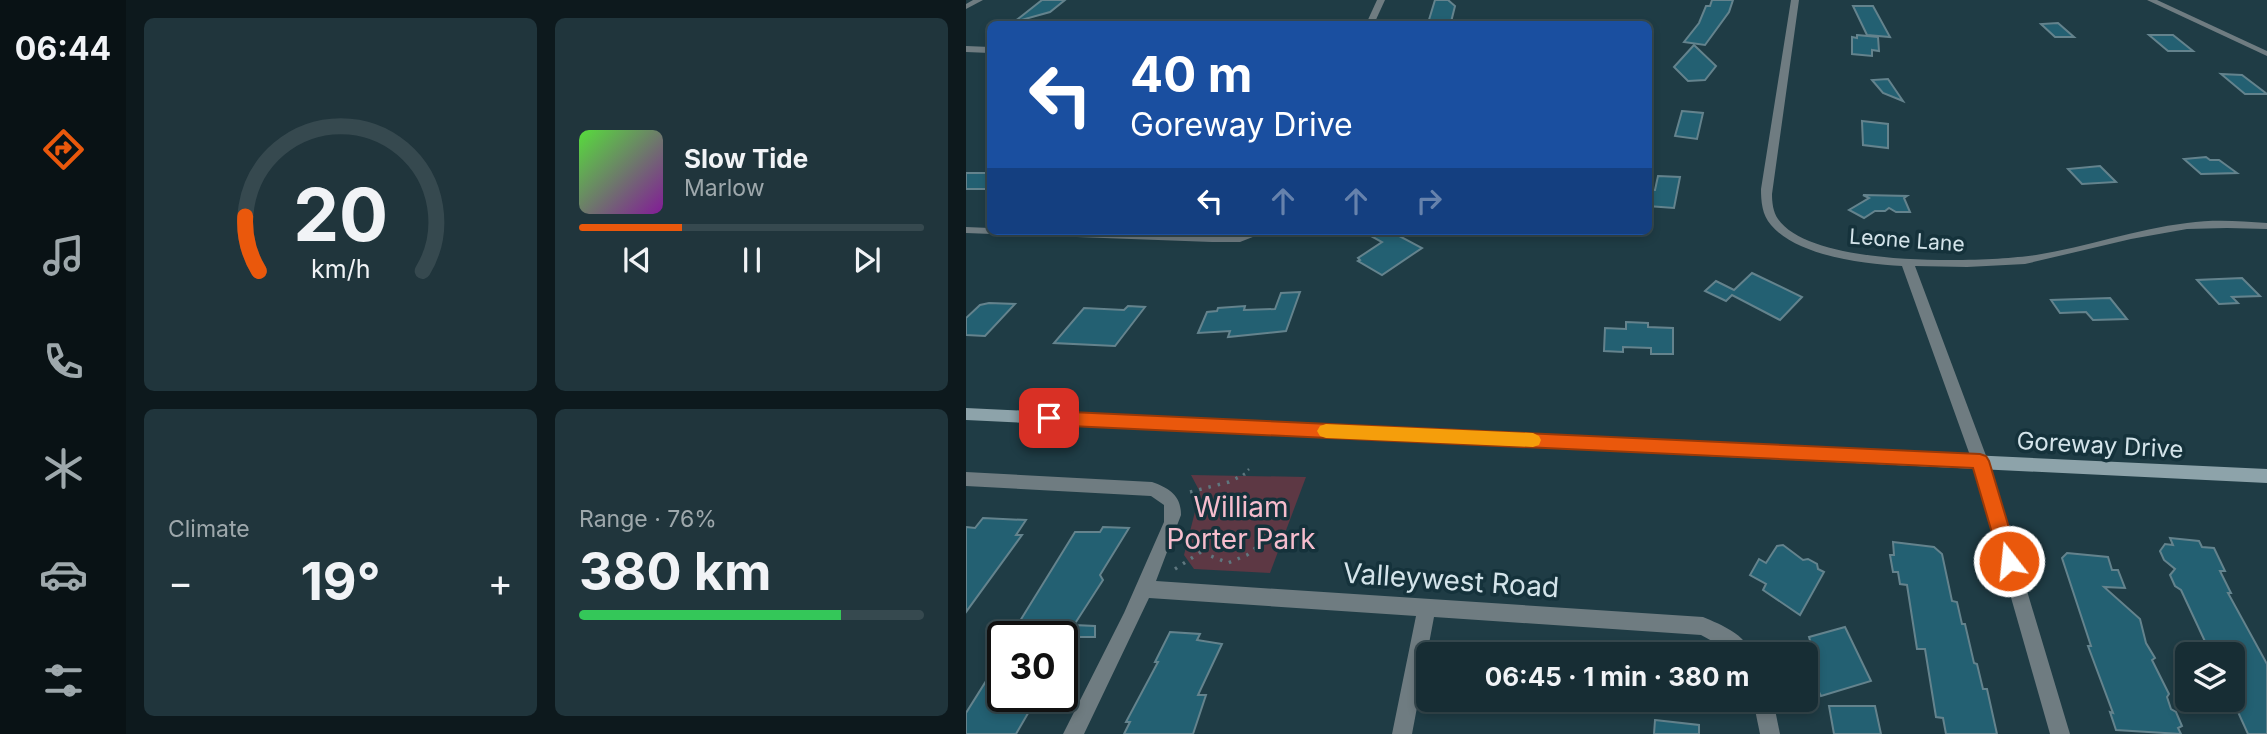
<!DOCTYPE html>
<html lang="en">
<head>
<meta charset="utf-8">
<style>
	body { margin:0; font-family:Inter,sans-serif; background:#20353c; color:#f1f3f6; height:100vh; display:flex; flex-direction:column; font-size:26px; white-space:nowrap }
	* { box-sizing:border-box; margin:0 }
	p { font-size:23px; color:#9ea8ac }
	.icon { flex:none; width:38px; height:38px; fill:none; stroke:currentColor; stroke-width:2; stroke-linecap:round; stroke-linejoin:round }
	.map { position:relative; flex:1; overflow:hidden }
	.details { display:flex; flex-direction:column; gap:18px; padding:18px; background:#0d191d; width:840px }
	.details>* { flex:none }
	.guide { position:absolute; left:21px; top:21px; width:665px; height:214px; border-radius:10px; box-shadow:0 4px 10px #0003,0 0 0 2px #36494f; background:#1a4fa0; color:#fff; overflow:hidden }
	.controls { position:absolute; left:1209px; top:642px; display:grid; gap:14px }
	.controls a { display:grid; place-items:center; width:70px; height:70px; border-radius:10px; background:#172d34; box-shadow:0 4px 10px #0003,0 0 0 2px #36494f; font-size:35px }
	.speed { position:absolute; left:21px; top:621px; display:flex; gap:14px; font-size:35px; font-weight:700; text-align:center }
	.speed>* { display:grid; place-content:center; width:91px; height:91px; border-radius:50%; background:#172d34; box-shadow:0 4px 10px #0003,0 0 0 2px #36494f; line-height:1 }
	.speed .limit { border:4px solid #111; border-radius:10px; background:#fff; color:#111 }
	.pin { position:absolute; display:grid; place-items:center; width:60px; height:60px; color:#fff; margin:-30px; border-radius:14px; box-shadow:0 4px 10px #0006 }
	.me { position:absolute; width:77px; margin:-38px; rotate:344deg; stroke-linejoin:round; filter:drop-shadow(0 0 5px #0008) }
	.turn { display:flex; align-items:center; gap:24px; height:147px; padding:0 28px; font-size:32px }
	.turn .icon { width:91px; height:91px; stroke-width:2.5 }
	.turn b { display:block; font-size:49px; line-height:60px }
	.lanes { display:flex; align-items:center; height:66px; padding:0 28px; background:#0003; justify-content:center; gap:35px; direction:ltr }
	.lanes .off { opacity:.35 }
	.big { font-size:52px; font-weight:700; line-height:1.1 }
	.details .widget { flex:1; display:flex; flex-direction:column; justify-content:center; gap:10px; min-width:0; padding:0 24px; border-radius:10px; background:#20353c }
	.details .dial { align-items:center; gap:0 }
	.dial svg { height:182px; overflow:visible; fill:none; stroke:#36494f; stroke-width:7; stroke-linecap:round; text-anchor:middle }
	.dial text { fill:#f1f3f6; stroke:none }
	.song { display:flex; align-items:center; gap:21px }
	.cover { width:84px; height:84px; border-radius:10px; background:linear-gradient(135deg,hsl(110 70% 55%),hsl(290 70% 35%)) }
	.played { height:7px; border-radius:4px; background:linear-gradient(90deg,#ea580c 30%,#36494f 30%) }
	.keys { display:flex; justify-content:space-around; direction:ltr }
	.heat { display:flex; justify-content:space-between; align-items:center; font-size:38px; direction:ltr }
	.charge { height:10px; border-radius:5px; background:linear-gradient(90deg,#34c759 76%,#36494f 0) }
	.details .tiles { flex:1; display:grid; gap:18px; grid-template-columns:repeat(2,1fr) }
	.trip { position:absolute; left:450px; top:642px; width:402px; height:70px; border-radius:10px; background:#172d34; box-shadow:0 4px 10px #0003,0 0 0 2px #36494f; font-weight:700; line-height:70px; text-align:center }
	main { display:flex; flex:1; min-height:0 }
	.tabs { display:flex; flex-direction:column; width:126px; justify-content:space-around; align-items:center; background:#091215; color:#9ea8ac }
	.tabs .icon { width:49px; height:49px }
	.tabs .active { color:#ea580c }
	.tabs b { font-size:32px; color:#f1f3f6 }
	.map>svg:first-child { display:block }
	.green { fill:#5d3844 }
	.building { fill:#236072; stroke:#64838d; stroke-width:2 }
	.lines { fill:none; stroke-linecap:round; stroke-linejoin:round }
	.path-far1 { stroke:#5f777f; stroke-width:2.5; stroke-dasharray:2 5; stroke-linecap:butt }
	.path { stroke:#5f777f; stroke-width:3.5; stroke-dasharray:2.5 7; stroke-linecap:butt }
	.lane { stroke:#6f7c81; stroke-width:6 }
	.street { fill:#6f7c81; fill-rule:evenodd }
	.secondary { fill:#8da3aa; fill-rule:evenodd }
	.route { fill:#ea580c; stroke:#983908; stroke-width:2 }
	.slow { fill:#f59e0b }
	.labels { text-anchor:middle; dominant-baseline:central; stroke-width:7; stroke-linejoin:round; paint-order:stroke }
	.far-street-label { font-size:21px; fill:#d4e4ea; stroke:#15323b }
	.street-label { font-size:24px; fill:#d4e4ea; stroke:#15323b }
	.near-park-label { font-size:28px; fill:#f6bdcd; stroke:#15323b }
	.near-street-label { font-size:28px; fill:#d4e4ea; stroke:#15323b }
</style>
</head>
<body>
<main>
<nav class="tabs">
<b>06:44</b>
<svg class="icon active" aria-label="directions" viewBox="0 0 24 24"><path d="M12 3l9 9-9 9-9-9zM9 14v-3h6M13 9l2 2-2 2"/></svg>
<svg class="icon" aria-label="music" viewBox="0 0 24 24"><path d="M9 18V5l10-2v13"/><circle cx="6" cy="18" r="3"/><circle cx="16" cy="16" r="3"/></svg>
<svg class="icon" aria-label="phone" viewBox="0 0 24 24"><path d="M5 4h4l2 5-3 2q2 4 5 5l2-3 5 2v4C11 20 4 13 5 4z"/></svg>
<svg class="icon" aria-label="climate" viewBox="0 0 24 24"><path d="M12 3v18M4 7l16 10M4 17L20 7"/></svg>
<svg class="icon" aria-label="car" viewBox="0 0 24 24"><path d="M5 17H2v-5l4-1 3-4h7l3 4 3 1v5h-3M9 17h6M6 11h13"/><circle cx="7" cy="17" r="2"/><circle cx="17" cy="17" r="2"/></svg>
<svg class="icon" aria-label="filters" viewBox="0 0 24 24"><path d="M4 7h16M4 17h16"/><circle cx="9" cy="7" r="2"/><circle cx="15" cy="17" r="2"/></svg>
</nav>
<section class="details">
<div class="tiles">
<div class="widget dial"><svg viewBox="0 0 100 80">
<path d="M14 69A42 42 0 1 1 86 69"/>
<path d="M14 69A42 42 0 0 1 8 45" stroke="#ea580c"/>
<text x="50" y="56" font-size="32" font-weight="700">20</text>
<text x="50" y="72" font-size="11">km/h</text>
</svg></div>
<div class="widget">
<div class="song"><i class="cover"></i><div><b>Slow Tide</b><p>Marlow</p></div></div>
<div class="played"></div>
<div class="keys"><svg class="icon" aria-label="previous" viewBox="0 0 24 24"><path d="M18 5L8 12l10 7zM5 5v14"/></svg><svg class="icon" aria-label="pause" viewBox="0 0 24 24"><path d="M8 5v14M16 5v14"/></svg><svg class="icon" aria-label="next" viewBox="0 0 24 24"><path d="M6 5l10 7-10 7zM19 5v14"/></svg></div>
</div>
<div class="widget"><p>Climate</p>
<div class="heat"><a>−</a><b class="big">19°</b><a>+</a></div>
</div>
<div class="widget"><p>Range · 76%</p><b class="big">380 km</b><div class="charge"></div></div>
</div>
</section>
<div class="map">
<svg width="1301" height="734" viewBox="0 0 1301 734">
	<rect width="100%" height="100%" fill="#1f3c45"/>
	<polygon class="green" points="225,475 340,477 304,573 228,569 218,555 234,492"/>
	<g class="building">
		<polygon points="76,0 99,0 84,12 48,22"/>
		<polygon points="469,0 482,0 489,6 485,22 481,24 462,23"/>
		<polygon points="746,0 767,0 763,12 739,45 718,42 733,23 740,6 744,6"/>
		<polygon points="887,6 907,6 924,37 901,35"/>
		<polygon points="1092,23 1108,37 1089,37 1075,24"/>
		<polygon points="891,35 912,37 913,51 906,50 906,56 886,54 886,37 891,38"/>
		<polygon points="1183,35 1207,35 1227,51 1202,51"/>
		<polygon points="728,45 750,66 739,80 722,81 708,67"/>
		<polygon points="1255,74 1276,75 1301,94 1279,94"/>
		<polygon points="922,79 937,101 917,93 906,80"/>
		<polygon points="716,111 737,113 731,139 709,136"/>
		<polygon points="896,121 922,124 922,148 897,145"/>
		<polygon points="1240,157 1244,160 1253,160 1271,173 1235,174 1218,159"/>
		<polygon points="1134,166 1150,182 1116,184 1102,169"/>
		<rect x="0" y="173" width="24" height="16"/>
		<polygon points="692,176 714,177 708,208 682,206 682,190 689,190"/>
		<polygon points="897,195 941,196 938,198 944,212 930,212 923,208 919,211 909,211 898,218 883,210 903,198"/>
		<polygon points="396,231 424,231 456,248 416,275 392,261 394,260 392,258 416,242"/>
		<polygon points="786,273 836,297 814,320 766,295 760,301 739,291 750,281 768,290"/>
		<polygon points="1276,278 1294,296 1266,297 1272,303 1253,304 1231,280"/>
		<polygon points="334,292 320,331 262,337 264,331 232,333 241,312 251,311 252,308 279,306 278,310 309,309 315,293"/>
		<polygon points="1144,298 1161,319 1127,320 1120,312 1094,313 1085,300"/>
		<polygon points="23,303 49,304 19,336 0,335 0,318 14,305"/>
		<polygon points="162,306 179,307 149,346 88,343 118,308 158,310"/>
		<polygon points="660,322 682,323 682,327 707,328 707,354 685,354 685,348 657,347 657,352 638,351 639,328 660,329"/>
		<polygon points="17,518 60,520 50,535 56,535 0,612 0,527 9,528"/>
		<polygon points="137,527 163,528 134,575 137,580 108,625 129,626 129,637 44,637 109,532 134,532"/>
		<polygon points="1204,538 1233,541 1236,547 1248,548 1259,571 1254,571 1265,593 1262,593 1301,664 1301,734 1282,734 1267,701 1267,652 1243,650 1215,590 1209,586 1204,575 1209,569 1198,560 1194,551 1199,544 1207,545"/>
		<polygon points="927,542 968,547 976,554 986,601 991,602 996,624 999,624 1008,663 1011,664 1017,689 1021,689 1031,734 980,734 977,718 970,717 959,649 951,649 941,585 934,584 932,572 927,572 924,555 928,555"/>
		<polygon points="817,545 837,560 842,559 851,564 852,569 858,572 834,615 797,590 800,584 784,575 793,559 800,563 811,546"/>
		<polygon points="1101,553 1142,557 1146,570 1152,570 1159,588 1138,587 1174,619 1180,643 1189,658 1186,660 1203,694 1201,697 1205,709 1210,712 1216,726 1212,728 1215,734 1150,730 1144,712 1147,713 1122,646 1125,646 1096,558"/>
		<polygon points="879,627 905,681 855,696 840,667 840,659 849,656 843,637"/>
		<polygon points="204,632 234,634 231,640 256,644 232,695 240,695 227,734 158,734 164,722 160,722 192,662 189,662"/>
		<polygon points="37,654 37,696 72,696 50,734 0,734 0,713"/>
		<polygon points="863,706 909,706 915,734 868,734"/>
		<polygon points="689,720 733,725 733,734 688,734"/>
	</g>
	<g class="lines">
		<polyline class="path-far1" points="277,475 283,469"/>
		<g class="path">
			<polyline points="224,492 263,482 279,474"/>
			<polyline points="241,547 242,533"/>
			<polyline points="209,569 241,548 245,556 262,563 281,555 297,542"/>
		</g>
		<polyline class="lane" points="0,49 24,50"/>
		<g class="street">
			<polygon points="7,0 17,0 0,9 0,4"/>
			<polygon points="411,0 419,0 408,24 400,24"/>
			<path d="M825 0H833L806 194C806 202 807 212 812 219 846 268 1016 263 1070 255 1121 247 1169 229 1221 223 1248 219 1274 221 1301 223V229L1261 228 1221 229 1165 239 1059 264 1001 267 949 266 1022 461 1104 734H1084L1006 461 936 266C898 264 831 256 805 225 796 215 795 201 795 189Z"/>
			<polygon points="1181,0 1191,0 1301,51 1301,56"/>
			<polygon points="0,227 24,228 24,231 246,234 302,231 274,242 246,242 0,233"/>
			<path d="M0 472 186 482C203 488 215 495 215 515L190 581 737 617C756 625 778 634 787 654H764L757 647 735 635 468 617 446 734H426L450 616 183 598 118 734H97L158 613 198 522V505L185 496 0 486Z"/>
			<polygon points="787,700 807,700 814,734 794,734"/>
		</g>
		<polygon class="secondary" points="0,408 1301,469 1301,483 0,420"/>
	</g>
	<polygon class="route" points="83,411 1014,454 1020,456 1023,461 1053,561 1050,567 1043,570 1036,567 1007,468 83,425 77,423 74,418 77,413"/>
	<polygon class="slow" points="360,424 567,433 573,436 575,440 573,445 567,447 360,438 354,436 351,431 354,426"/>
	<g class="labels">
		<g class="far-street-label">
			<text transform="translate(941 240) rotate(4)">Leone Lane</text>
		</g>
		<g class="street-label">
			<text transform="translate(1134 445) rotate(3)">Goreway Drive</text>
		</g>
		<g class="near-park-label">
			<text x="275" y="507">William<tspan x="275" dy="32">Porter Park</tspan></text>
		</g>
		<g class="near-street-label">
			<text transform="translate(485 580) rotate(4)">Valleywest Road</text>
		</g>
	</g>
</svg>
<div class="controls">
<a><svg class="icon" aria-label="layers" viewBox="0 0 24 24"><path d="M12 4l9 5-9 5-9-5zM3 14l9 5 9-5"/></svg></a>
</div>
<div class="speed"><div class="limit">30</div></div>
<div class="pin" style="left:83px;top:418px;background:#d93025"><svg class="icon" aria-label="arrive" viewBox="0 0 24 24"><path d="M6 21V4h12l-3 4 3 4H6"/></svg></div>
<svg class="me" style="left:1043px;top:561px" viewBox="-20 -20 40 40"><circle r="17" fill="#ea580c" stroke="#fff" stroke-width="3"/><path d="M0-11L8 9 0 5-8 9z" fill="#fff"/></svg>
<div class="trip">06:45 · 1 min · 380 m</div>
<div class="guide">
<div class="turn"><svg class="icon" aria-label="left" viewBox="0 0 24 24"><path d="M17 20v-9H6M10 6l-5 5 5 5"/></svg><div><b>40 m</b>Goreway Drive</div></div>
<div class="lanes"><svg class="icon" aria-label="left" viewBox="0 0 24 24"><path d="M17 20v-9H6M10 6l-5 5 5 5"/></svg><svg class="icon off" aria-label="ahead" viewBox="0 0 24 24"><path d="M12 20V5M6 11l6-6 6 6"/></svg><svg class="icon off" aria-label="ahead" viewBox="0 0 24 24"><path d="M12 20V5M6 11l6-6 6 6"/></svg><svg class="icon off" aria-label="right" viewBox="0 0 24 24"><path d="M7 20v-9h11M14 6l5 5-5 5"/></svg></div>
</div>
</div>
</main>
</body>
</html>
